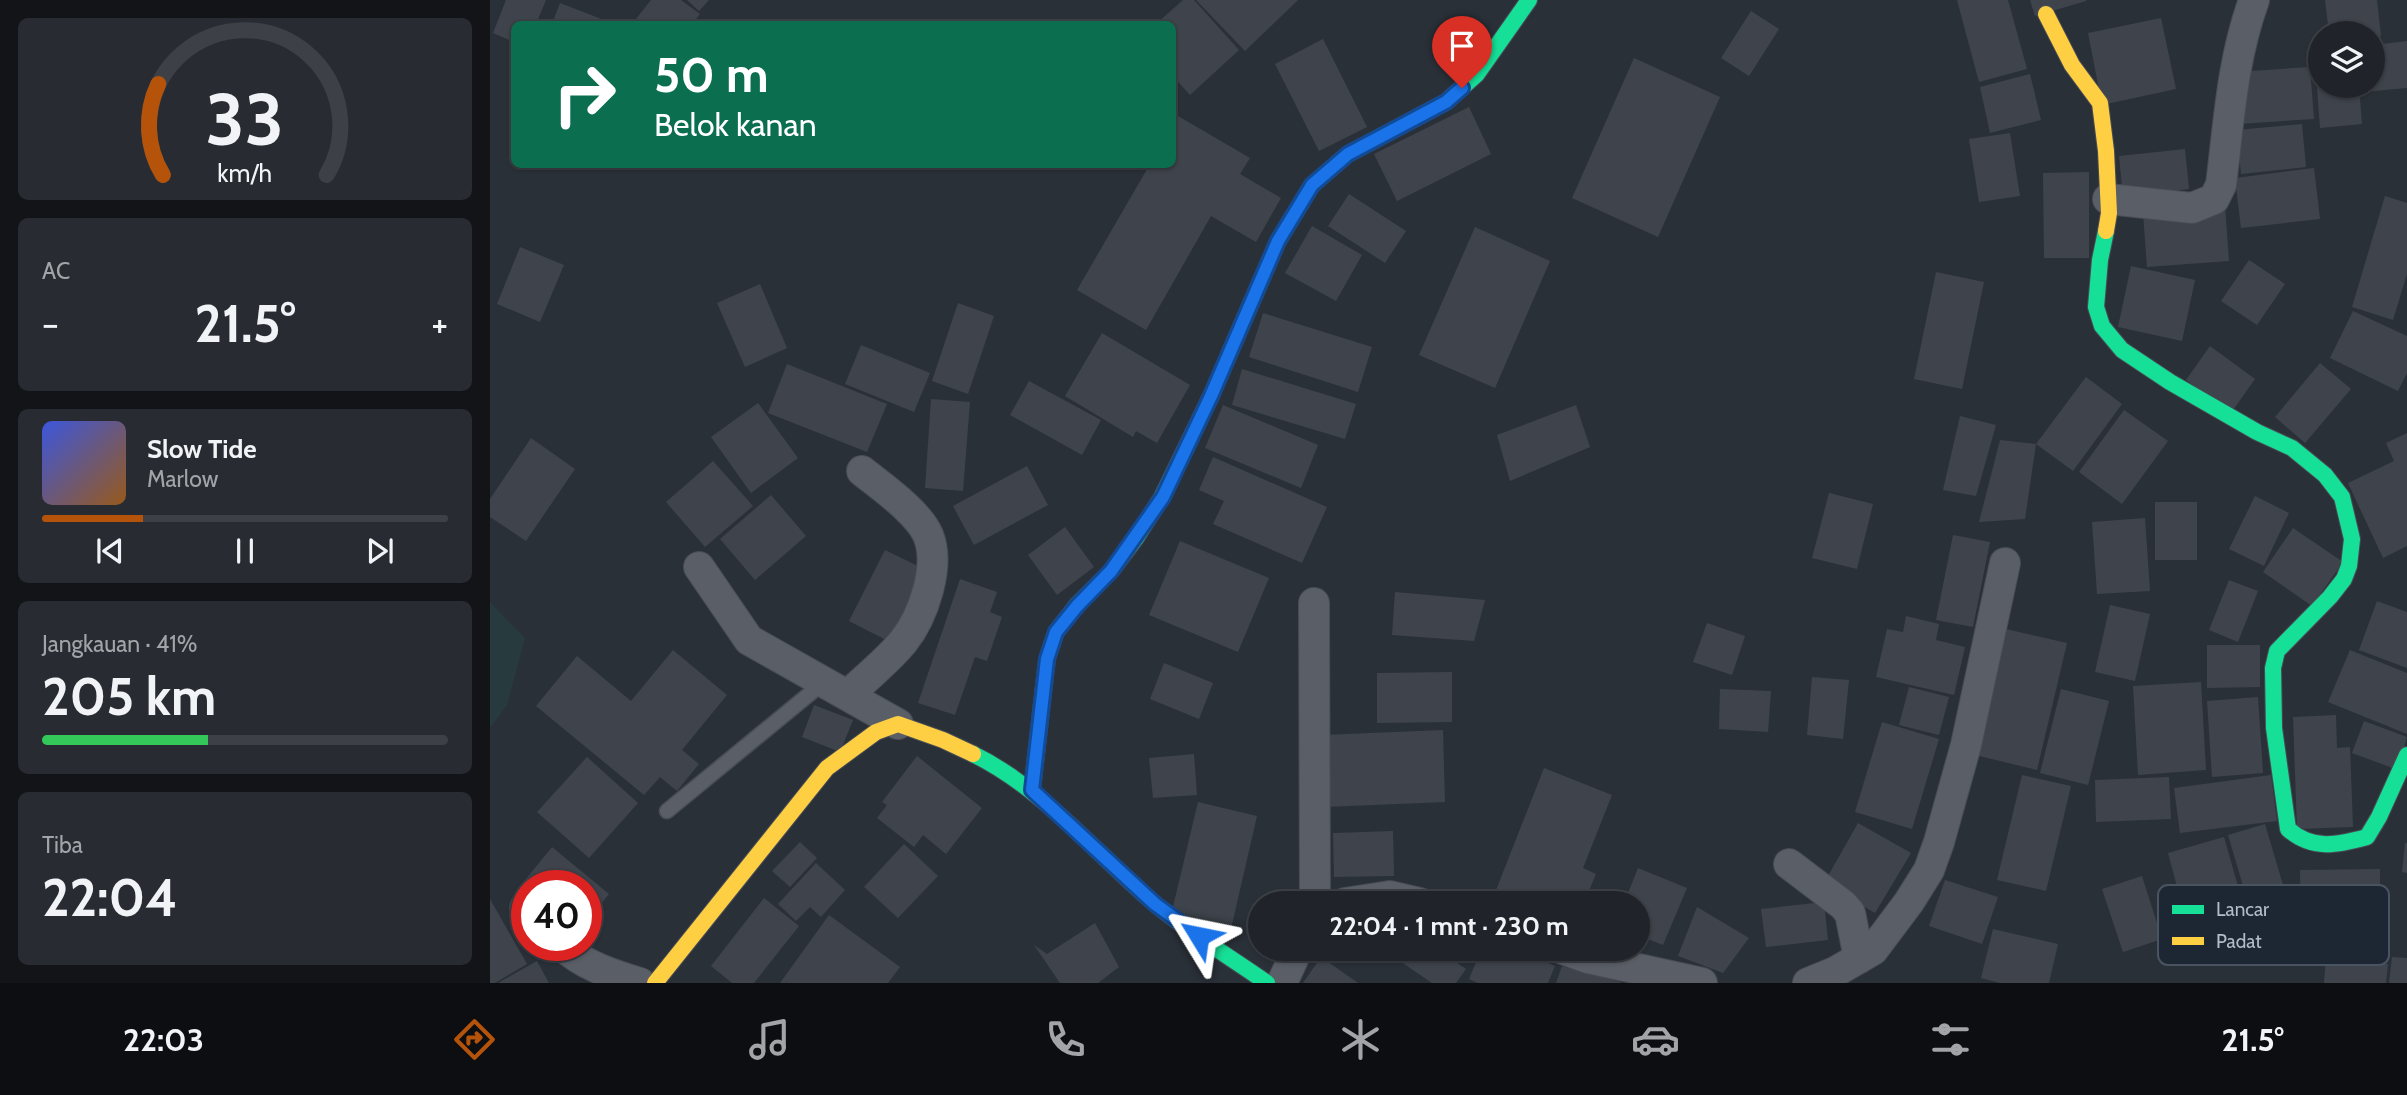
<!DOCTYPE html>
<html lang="id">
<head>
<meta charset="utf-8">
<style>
	body { margin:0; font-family:Cabin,sans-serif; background:#282c32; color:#f1f3f6; height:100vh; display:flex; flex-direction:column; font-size:26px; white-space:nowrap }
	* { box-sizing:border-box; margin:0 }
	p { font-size:23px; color:#a2a4a8 }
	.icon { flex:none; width:38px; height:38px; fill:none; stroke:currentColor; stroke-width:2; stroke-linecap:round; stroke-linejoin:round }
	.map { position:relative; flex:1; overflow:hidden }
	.panel { display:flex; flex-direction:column; gap:18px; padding:18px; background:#121417; width:490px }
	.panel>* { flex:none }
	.banner { position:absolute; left:21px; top:21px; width:665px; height:147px; border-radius:10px; box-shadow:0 2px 5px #0004,0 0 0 2px #3d4147; background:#0b6e4f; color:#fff; overflow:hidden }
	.fabs { position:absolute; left:1818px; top:21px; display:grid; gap:14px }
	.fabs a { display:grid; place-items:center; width:77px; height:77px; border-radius:50%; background:#20242a; box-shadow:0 2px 5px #0004,0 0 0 2px #3d4147; font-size:35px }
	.speed { position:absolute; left:21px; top:870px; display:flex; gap:14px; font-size:35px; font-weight:700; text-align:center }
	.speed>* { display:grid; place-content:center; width:91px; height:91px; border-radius:50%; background:#20242a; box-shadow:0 2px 5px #0004,0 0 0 2px #3d4147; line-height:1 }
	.speed .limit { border:10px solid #d22; background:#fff; color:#111 }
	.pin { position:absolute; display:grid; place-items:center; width:60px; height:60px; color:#fff; margin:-72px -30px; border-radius:50% 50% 50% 0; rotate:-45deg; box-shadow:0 0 7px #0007 }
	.pin .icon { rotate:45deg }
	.me { position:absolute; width:77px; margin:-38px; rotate:305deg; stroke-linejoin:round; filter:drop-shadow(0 0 5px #0008) }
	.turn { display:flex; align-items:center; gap:24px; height:147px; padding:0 28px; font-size:32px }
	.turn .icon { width:91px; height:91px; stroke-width:2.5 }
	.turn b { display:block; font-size:49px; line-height:60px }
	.big { font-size:52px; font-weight:700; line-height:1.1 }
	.panel .tile { flex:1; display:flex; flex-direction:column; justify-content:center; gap:10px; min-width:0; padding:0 24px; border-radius:10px; background:#282c32 }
	.panel .dial { align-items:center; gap:0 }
	.dial svg { height:182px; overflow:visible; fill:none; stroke:#3d4147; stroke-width:7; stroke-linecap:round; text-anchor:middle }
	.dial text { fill:#f1f3f6; stroke:none }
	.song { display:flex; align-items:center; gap:21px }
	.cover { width:84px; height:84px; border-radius:10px; background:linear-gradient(135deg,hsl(230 70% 55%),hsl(30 70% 35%)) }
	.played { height:7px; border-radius:4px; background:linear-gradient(90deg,#b45309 25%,#3d4147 25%) }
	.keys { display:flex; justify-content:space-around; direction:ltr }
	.heat { display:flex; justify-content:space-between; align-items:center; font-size:38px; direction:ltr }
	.charge { height:10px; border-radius:5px; background:linear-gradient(90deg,#34c759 41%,#3d4147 0) }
	.trip { position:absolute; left:758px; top:891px; width:402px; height:70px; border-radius:35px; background:#20242a; box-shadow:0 2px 5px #0004,0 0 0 2px #3d4147; font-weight:700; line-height:70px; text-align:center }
	.menu { display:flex; height:112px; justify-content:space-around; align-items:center; background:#0d0e11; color:#a2a4a8 }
	.menu .icon { width:49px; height:49px }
	.menu .on { color:#b45309 }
	.menu b { font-size:32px; color:#f1f3f6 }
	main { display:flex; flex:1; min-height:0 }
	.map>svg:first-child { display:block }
	.green { fill:#273a3e }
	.building { fill:#3f444c }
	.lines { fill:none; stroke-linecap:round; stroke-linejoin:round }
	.lane-casing { stroke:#484c55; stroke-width:17 }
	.street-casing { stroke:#484c55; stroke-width:32 }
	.fast-casing { stroke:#484c55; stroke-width:18 }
	.slow-casing { stroke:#484c55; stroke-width:18 }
	.lane { stroke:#5a5e66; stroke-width:14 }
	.street { stroke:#5a5e66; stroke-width:30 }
	.fast { stroke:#16e098; stroke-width:16 }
	.slow { stroke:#ffcf43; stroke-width:16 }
	.route-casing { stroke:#114b97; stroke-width:18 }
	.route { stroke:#1a73e8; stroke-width:12 }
	.key { fill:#1d2633; stroke:#4a5360; stroke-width:2 }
	.key-label { font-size:19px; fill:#b4bcc9 }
</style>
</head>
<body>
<main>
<section class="panel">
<div class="tile dial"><svg viewBox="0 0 100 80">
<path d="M14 69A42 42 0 1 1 86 69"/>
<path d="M14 69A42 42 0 0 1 12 29" stroke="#b45309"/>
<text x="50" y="56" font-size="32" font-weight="700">33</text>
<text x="50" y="72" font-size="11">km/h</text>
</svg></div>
<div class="tile"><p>AC</p>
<div class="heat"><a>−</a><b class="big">21.5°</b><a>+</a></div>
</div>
<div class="tile">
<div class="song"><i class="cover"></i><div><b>Slow Tide</b><p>Marlow</p></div></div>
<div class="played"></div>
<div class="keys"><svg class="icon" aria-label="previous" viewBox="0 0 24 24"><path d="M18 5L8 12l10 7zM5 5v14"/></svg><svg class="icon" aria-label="pause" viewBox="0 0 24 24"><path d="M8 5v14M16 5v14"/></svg><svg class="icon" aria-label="next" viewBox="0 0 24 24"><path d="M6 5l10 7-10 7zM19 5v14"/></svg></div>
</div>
<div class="tile"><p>Jangkauan · 41%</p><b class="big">205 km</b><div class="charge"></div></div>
<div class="tile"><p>Tiba</p><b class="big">22:04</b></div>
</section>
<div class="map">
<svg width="1917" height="983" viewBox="0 0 1917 983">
	<rect width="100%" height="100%" fill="#2a3038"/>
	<polygon class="green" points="0,602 35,638 17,705 0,728"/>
	<g class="building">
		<polygon points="16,0 56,0 46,24 24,24 24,42 3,33"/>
		<polygon points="161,0 191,0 210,14 202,24 142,24"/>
		<polygon points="197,0 219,0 209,11"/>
		<polygon points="693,0 704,0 749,50 700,95 682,75 682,24 666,24"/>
		<polygon points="706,0 808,0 755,51"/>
		<polygon points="1467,0 1518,0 1537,69 1489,82"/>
		<polygon points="1540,0 1596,0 1596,1 1545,16"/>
		<polygon points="1835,0 1887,0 1891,36 1883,38 1883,33 1839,33"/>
		<polygon points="70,3 114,20 112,24 62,24"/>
		<polygon points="1261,11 1289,29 1259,76 1231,58"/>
		<polygon points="1671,18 1686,89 1612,105 1598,33"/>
		<polygon points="833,39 877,127 829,151 785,64"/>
		<polygon points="1917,41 1917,88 1873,92 1872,86 1883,86 1883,45"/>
		<polygon points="1830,46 1830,86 1869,86 1872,124 1830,128 1824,47"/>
		<polygon points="1144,58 1230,97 1168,237 1082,198"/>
		<polygon points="1820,67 1824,119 1749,124 1746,72"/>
		<polygon points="1540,74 1551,120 1500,133 1490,87"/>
		<polygon points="979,107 1001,154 907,201 884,154"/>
		<polygon points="688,116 760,158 750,174 791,198 766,242 721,216 656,330 587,290 660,164 682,164 682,126"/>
		<polygon points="1812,124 1816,167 1751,174 1747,130"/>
		<polygon points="1520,133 1530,196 1489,202 1479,139"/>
		<polygon points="1695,149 1699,189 1633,196 1629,156"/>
		<polygon points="1824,168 1830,219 1751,228 1745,178"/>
		<polygon points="1599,172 1599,258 1554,258 1553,173"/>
		<polygon points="859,194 916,231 895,263 838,226"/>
		<polygon points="1895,196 1917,203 1917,274 1903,320 1862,307"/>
		<polygon points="1735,206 1739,261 1657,267 1653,213"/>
		<polygon points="822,226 872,255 846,301 795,273"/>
		<polygon points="985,227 1060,261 1005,388 929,355"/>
		<polygon points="30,247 74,265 50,322 7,304"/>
		<polygon points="1759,260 1795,284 1767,325 1731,301"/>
		<polygon points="1641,266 1705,280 1692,341 1628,327"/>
		<polygon points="1446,272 1494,282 1472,389 1424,379"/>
		<polygon points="270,284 297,348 255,367 227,303"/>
		<polygon points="468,303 504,316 478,394 442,381"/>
		<polygon points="1863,311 1917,336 1917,373 1908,391 1840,358"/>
		<polygon points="773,313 882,347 868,392 759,357"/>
		<polygon points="612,333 700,385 667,443 646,431 643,437 575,396"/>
		<polygon points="371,345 440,373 424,412 355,384"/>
		<polygon points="1720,346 1765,379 1741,413 1696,380"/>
		<polygon points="1830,363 1861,389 1815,443 1785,417"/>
		<polygon points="297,364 397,404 377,452 278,413"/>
		<polygon points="752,369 866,404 855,439 742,405"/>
		<polygon points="1596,377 1632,404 1583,471 1546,444"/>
		<polygon points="539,381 611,420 592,455 520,415"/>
		<polygon points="441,399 480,402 473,491 435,488"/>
		<polygon points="268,403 308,458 261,493 221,437"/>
		<polygon points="733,405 828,445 811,488 715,448"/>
		<polygon points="1086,405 1100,447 1020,481 1007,435"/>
		<polygon points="1634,410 1678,441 1632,504 1589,472"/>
		<polygon points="1470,416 1506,425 1486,496 1453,490"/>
		<polygon points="1917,433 1917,546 1893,558 1858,483 1904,461 1896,443"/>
		<polygon points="41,438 85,469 36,541 0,517 0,499"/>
		<polygon points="1510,440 1546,444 1535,519 1489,522"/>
		<polygon points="723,457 837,507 812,563 723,524 734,501 709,490"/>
		<polygon points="223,461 263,506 215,547 176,502"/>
		<polygon points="537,466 558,505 484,545 463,506"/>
		<polygon points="1339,493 1383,504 1367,569 1322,558"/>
		<polygon points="281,495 316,536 265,580 230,539"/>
		<polygon points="1765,496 1799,513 1774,566 1739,549"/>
		<rect x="1665" y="502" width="42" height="58"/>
		<polygon points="1655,518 1660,591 1607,594 1602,522"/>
		<polygon points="575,527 604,567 567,595 538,555"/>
		<polygon points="1803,528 1853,562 1822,606 1773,572"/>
		<polygon points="1463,535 1500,542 1483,627 1446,620"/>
		<polygon points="690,541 779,578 748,652 659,615"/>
		<polygon points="395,550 436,570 400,642 359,621"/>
		<polygon points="470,579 507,592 500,612 512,617 497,661 485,657 465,715 428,703"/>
		<polygon points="1739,580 1768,591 1748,642 1719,630"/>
		<polygon points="905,592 995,600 984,641 902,635"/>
		<polygon points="1887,601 1917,612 1917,668 1869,650"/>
		<polygon points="1620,605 1660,614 1645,681 1605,672"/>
		<polygon points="1416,616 1449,624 1446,640 1475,647 1464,695 1386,677 1397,629 1413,632"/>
		<polygon points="1217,623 1255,636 1242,675 1203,662"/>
		<polygon points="1507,627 1577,643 1547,770 1477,753"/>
		<polygon points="1717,645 1770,645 1770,687 1717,688"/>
		<polygon points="183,650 237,695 192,750 209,764 187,791 170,777 154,795 46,706 87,656 141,701"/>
		<polygon points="1860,650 1917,673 1917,734 1838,702"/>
		<polygon points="674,663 723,683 709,719 660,699"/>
		<polygon points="962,672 962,722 887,723 887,673"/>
		<polygon points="1322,677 1359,680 1353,739 1317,735"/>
		<polygon points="1711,682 1716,770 1648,775 1643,686"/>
		<polygon points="1419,687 1459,697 1449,735 1409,725"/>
		<polygon points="1230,689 1281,691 1278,732 1229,729"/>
		<polygon points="1571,689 1619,701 1598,785 1550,773"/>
		<polygon points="1768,697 1773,773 1722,777 1717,701"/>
		<polygon points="324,705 363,720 350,752 312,737"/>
		<polygon points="1846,715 1847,748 1860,747 1863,827 1807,829 1803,717"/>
		<polygon points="1874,721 1917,737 1908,770 1862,753"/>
		<polygon points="1392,722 1449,739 1422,829 1365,812"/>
		<polygon points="953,730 955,802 835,807 832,735"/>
		<polygon points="704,754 707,795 663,798 659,758"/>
		<polygon points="427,756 492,808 456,854 433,835 424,847 387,818 397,805 392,802"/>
		<polygon points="97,757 148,803 99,858 47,812"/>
		<polygon points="1054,768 1122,795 1093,868 1106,874 1094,903 1001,903"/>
		<polygon points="1532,775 1581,786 1556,891 1507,880"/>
		<polygon points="1781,775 1787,821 1690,833 1684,788"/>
		<polygon points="1679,777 1681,819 1606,822 1605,780"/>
		<polygon points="708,802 767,816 741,929 681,915"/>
		<polygon points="1368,823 1421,853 1385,913 1334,883"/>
		<polygon points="1775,824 1809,939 1772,950 1738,835"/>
		<polygon points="903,831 904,876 844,877 843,833"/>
		<polygon points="1734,837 1753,904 1696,920 1678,853"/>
		<polygon points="310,842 327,858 300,887 282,871"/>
		<polygon points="1915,843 1917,843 1917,873 1912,872"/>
		<polygon points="414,844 448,876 408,918 374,887"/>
		<polygon points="62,847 119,894 96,922 96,886 37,886 37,888 32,884"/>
		<polygon points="326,863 355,890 331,917 320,907 306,921 288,904"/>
		<polygon points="1148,868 1197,888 1173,945 1148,935 1148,903 1134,903"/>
		<polygon points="1890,869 1890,937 1811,938 1810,870"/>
		<polygon points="1652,876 1672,939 1633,952 1612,889"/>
		<polygon points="1455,880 1508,897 1492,944 1439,926"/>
		<polygon points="274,898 309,926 264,983 242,983 221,966"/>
		<polygon points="0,899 37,964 5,983 0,983"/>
		<polygon points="1334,902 1338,940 1276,947 1271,909"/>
		<polygon points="1207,907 1259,938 1233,973 1188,956"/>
		<polygon points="339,915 410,967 398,983 290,983"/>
		<polygon points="605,923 629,967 608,983 570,983 544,945 557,954"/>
		<polygon points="1503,929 1568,944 1559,983 1510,983 1491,978"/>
		<polygon points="901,948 945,948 976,969 966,983 942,983 898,953"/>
		<polygon points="992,948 1023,948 1065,966 1058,983 988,983 979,979"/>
		<polygon points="831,957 868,983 813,983"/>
		<polygon points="1902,957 1917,958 1917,983 1899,983"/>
		<polygon points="1836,958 1898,964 1896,983 1834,983"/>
		<polygon points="47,961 59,983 8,983"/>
		<polygon points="1072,966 1131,982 1131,983 1066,983"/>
	</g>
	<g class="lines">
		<g class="lane-casing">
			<polyline id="lane" points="177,811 334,682"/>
		</g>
		<g class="street-casing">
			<g id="street">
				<path d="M1618 199 1702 208 1724 199 1731 185C1739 121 1742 61 1764 0"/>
				<polyline points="209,567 259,640 408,724"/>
				<polyline points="824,603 825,903"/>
				<path d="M358 695C376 678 397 661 413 642 433 617 451 566 438 535 428 512 392 487 372 471"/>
				<polyline points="1299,864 1353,905 1360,913 1369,958"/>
				<polyline points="855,903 900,896 930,903"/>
				<polyline points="35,908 37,909"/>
				<path d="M72 945C92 965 123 975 150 983"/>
				<polyline points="1070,948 1098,958 1212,983"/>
				<polyline points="792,983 808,948"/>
				<polyline points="1318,983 1345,972 1383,950 1419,902 1439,870 1449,842 1476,745 1515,563"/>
			</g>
		</g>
		<g class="fast-casing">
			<g id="fast">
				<path d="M1616 231 1610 260 1606 307 1612 326 1632 350 1680 382 1767 432 1802 448 1835 475 1852 497 1862 539 1859 566 1854 579 1840 597 1787 651 1783 668 1784 728 1798 829C1822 851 1848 845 1877 837L1889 817 1917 755"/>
				<path d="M483 754C554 789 604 852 664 903 698 932 740 957 777 983"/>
				<polyline points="542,790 557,659 566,632 587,605 621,571 646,538 672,497 721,396 788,241 822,185 858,154 956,102 987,74 1039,0"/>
			</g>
		</g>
		<g class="slow-casing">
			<g id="slow">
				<polyline points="1556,14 1582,65 1610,103 1616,151 1619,213 1616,231"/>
				<polyline points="165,983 337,768 386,732 408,724 453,740 483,754"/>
			</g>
		</g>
		<use href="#lane" class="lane"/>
		<use href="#street" class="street"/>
		<use href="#fast" class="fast"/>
		<use href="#slow" class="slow"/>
	</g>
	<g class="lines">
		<g class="route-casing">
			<polyline id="route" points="709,936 665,904 542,790 557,659 566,632 587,606 621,571 673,497 721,396 788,241 822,185 858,154 956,102 972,88"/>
		</g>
		<use href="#route" class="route"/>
	</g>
	<rect x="1668" y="885" width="231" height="80" rx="10" class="key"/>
	<rect x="1682" y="905" width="32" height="9" fill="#16e098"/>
	<rect x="1682" y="937" width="32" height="8" fill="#ffcf43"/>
	<g class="key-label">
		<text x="1726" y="916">Lancar</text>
		<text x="1726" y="948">Padat</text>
	</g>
</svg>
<div class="fabs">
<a><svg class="icon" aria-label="layers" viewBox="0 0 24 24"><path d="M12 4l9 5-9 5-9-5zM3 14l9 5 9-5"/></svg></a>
</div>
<div class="speed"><div class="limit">40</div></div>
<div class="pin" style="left:972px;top:88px;background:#d93025"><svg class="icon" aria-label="arrive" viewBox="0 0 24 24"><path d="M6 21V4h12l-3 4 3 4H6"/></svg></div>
<svg class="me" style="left:709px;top:936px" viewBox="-20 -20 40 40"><path d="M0-17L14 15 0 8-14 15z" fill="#1a73e8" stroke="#fff" stroke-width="4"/></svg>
<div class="trip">22:04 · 1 mnt · 230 m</div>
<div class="banner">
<div class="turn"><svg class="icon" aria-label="right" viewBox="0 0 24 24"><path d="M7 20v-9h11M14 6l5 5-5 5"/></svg><div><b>50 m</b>Belok kanan</div></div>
</div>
</div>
</main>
<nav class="menu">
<b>22:03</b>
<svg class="icon on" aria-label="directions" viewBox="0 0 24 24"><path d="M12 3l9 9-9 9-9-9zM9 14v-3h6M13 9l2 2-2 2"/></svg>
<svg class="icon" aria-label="music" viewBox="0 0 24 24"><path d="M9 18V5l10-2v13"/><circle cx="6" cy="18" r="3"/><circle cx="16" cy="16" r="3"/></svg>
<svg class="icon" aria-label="phone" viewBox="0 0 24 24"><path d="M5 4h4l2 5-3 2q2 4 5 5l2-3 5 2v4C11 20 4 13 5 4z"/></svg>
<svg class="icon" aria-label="climate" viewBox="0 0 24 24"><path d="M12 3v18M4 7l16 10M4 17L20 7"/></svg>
<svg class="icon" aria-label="car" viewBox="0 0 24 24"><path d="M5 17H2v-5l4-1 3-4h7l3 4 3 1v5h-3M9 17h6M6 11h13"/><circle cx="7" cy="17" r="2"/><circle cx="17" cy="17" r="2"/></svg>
<svg class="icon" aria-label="filters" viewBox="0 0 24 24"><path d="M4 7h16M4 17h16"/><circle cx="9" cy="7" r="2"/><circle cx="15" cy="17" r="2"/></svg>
<b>21.5°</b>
</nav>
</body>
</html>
